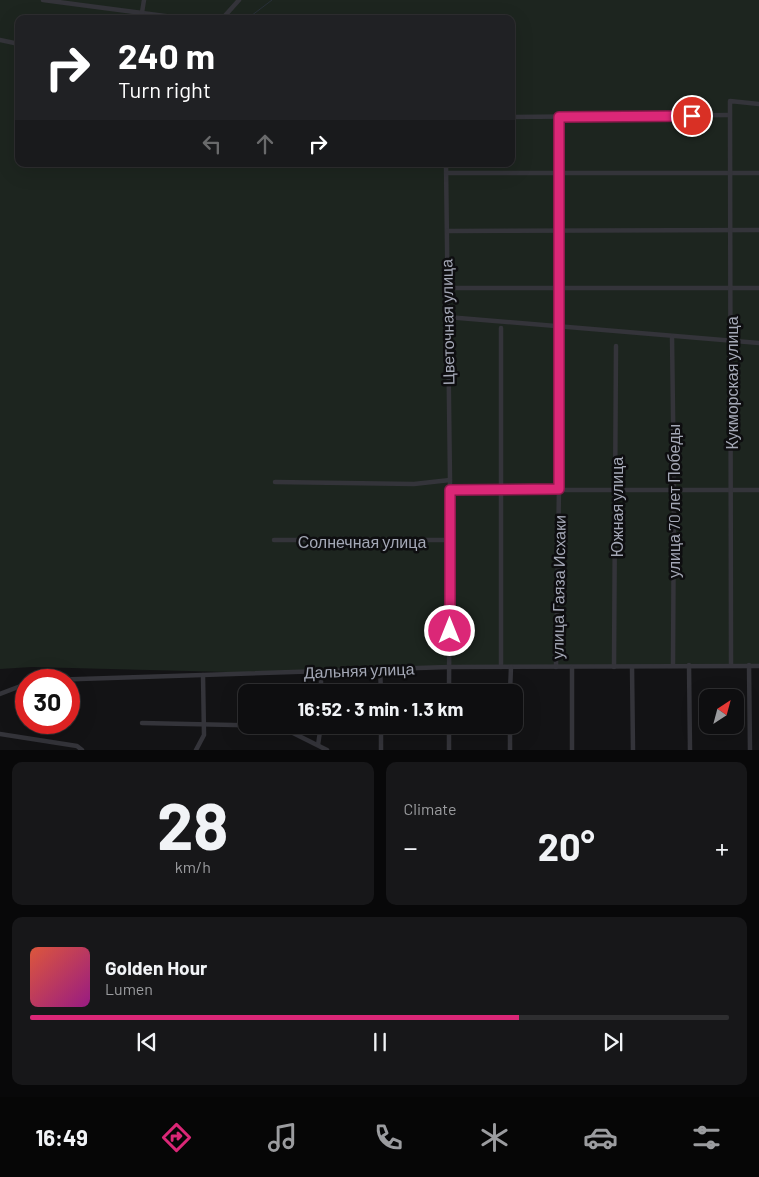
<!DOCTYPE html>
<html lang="en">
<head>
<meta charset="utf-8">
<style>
	body { margin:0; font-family:Barlow,sans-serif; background:#171719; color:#f1f3f6; height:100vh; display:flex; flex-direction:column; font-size:19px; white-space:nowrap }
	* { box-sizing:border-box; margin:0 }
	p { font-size:16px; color:#9b9c9f }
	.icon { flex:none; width:28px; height:28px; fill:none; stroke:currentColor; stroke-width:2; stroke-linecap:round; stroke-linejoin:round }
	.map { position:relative; height:750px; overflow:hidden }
	.sheet { display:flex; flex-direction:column; gap:12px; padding:12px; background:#080809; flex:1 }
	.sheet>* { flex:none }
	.guide { position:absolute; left:15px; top:15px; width:500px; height:152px; border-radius:10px; box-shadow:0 5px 20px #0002,0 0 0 1px #2e2e30; background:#202124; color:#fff; overflow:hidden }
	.needle { width:32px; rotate:36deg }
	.fabs { position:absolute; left:699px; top:689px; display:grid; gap:10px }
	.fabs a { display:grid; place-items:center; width:45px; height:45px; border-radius:10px; background:#0e0e10; box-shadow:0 5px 20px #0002,0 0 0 1px #2e2e30; font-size:25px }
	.speed { position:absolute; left:15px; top:669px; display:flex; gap:10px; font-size:25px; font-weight:700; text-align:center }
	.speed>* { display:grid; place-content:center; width:65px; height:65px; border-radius:50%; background:#0e0e10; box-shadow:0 5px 20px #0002,0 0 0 1px #2e2e30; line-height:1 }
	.speed .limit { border:8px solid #d22; background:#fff; color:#111 }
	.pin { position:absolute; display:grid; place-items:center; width:42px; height:42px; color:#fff; margin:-21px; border:2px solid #fff; border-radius:50%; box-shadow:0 1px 5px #0007 }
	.me { position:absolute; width:55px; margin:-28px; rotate:0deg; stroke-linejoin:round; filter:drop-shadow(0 0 4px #0008) }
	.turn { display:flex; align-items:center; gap:18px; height:105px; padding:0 20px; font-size:22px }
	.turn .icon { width:65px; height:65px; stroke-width:2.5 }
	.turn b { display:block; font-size:35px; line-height:42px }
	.lanes { display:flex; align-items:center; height:48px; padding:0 20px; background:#0003; justify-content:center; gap:25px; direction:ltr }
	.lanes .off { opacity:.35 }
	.big { font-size:38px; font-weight:700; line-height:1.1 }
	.sheet .card { flex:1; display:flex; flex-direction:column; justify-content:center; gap:8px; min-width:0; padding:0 18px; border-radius:10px; background:#171719 }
	.sheet .dial { align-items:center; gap:0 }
	.dial b { font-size:65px; line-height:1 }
	.song { display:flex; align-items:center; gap:15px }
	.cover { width:60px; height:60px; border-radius:8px; background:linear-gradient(135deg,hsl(10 70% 55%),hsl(310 70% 35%)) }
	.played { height:5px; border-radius:2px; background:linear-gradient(90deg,#db2777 70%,#2e2e30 70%) }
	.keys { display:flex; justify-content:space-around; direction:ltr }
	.heat { display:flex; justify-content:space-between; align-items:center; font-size:28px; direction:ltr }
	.sheet .tiles { flex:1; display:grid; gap:12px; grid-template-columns:1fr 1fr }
	.card:last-child { grid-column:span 2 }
	.trip { position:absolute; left:238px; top:684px; width:285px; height:50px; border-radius:10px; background:#0e0e10; box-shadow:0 5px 20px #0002,0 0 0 1px #2e2e30; font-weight:700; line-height:50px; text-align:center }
	.tabs { display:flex; height:80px; justify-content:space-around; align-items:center; background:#060606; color:#9b9c9f }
	.tabs .icon { width:35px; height:35px }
	.tabs .active { color:#db2777 }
	.tabs b { font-size:22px; color:#f1f3f6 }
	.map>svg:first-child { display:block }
	.green { fill:#1d251f; fill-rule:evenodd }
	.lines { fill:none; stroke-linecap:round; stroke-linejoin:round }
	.stream { stroke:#293039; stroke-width:1 }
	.minor { stroke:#34343a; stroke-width:4.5 }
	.route-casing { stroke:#8e194d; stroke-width:12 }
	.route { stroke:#db2777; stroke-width:9 }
	.labels { text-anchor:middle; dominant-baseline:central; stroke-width:5; stroke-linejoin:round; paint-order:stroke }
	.street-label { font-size:16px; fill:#a4a8b6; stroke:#0e0e10 }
</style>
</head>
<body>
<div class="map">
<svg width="759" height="750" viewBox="0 0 759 750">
	<rect width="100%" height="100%" fill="#131315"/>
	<path class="green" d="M0 0H759V668L743 665H492L265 673 32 667 0 669ZM19 19H511V164H19Z"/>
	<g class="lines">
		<polyline class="stream" points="247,19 272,0"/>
		<g class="minor">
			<polyline points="43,0 188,19"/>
			<polyline points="141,19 144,0"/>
			<polyline points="222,19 239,0"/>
			<polyline points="0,40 19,44"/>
			<polyline points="511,117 730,115"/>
			<polyline points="446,164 450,480 449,692"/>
			<polyline points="446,173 759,173"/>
			<polyline points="447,231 759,230"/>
			<polyline points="447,288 759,288"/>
			<polyline points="447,317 759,343"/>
			<polyline points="501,328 501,667"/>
			<polyline points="672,337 674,489 673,665"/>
			<polyline points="275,482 414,484 450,480"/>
			<polyline points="450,490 759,490"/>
			<polyline points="274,540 450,540"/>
			<polyline points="689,665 690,750"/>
			<polyline points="731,665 730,101 759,104"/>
			<polyline points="749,665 750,750"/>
			<polyline points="556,667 559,489 559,117"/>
			<polyline points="614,667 616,346"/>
			<polyline points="632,667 633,750"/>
			<polyline points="380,669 381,692"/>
			<polyline points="49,680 449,667 759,666"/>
			<polyline points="321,692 321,671"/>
			<polyline points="510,692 511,667"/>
			<polyline points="0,694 26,684"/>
			<polyline points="142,723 279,726 327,750"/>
			<polyline points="381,725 381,750"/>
			<polyline points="0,734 77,746 82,750"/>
			<polyline points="318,745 321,725"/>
			<polyline points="196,750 204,735 203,675"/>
			<polyline points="449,750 449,725"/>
			<polyline points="510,750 510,725"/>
			<polyline points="572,750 572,667"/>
		</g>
	</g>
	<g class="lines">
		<g class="route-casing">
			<polyline id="route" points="450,631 450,490 559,489 559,117 692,116"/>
		</g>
		<use href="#route" class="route"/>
	</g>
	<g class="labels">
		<g class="street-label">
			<text transform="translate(447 322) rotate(-91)">Цветочная улица</text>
			<text transform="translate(731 383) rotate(-90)">Кукморская улица</text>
			<text transform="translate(673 501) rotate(-90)">улица 70 лет Победы</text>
			<text transform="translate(616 507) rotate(-90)">Южная улица</text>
			<text x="362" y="541">Солнечная улица</text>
			<text transform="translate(558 587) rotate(-89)">улица Гаяза Исхаки</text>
			<text transform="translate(359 670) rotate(-2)">Дальняя улица</text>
		</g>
	</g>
</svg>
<div class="fabs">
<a><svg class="needle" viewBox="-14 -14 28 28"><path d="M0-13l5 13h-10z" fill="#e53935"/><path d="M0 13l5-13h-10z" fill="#9b9c9f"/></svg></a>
</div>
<div class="speed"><div class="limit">30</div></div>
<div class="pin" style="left:692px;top:116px;background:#d93025"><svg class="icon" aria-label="arrive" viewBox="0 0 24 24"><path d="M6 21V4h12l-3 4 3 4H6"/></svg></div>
<svg class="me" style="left:450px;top:631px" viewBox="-20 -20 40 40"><circle r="17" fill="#db2777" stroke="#fff" stroke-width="3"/><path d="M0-11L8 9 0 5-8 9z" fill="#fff"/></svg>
<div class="trip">16:52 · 3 min · 1.3 km</div>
<div class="guide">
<div class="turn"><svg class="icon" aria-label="right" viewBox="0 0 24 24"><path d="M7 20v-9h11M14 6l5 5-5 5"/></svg><div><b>240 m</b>Turn right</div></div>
<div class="lanes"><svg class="icon off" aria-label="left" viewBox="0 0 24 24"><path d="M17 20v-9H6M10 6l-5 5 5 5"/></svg><svg class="icon off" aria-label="ahead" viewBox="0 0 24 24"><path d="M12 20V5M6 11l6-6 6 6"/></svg><svg class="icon" aria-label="right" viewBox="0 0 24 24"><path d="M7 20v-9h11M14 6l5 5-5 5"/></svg></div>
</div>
</div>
<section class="sheet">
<div class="tiles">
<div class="card dial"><b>28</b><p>km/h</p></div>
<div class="card"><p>Climate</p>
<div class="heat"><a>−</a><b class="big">20°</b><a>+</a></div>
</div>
<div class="card">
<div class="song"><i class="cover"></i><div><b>Golden Hour</b><p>Lumen</p></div></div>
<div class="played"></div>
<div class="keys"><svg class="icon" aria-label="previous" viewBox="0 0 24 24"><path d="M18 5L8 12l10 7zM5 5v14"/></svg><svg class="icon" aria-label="pause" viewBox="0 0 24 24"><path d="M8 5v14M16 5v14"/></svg><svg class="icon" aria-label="next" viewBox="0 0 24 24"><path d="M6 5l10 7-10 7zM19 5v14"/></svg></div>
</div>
</div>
</section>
<nav class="tabs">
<b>16:49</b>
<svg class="icon active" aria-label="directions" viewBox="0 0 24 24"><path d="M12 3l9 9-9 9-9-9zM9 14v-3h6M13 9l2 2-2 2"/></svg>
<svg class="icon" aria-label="music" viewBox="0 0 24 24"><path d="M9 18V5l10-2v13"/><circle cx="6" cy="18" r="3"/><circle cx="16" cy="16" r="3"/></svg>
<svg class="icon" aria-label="phone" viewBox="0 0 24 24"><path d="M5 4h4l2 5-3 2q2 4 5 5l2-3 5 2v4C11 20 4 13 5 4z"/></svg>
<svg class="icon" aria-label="climate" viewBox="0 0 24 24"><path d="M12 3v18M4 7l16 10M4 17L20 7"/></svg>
<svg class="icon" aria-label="car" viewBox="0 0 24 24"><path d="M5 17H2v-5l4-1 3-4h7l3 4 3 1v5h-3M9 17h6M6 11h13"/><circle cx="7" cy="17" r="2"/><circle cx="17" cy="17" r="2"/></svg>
<svg class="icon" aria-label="filters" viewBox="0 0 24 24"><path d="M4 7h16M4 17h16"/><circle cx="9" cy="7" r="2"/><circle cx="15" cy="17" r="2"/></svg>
</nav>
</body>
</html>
